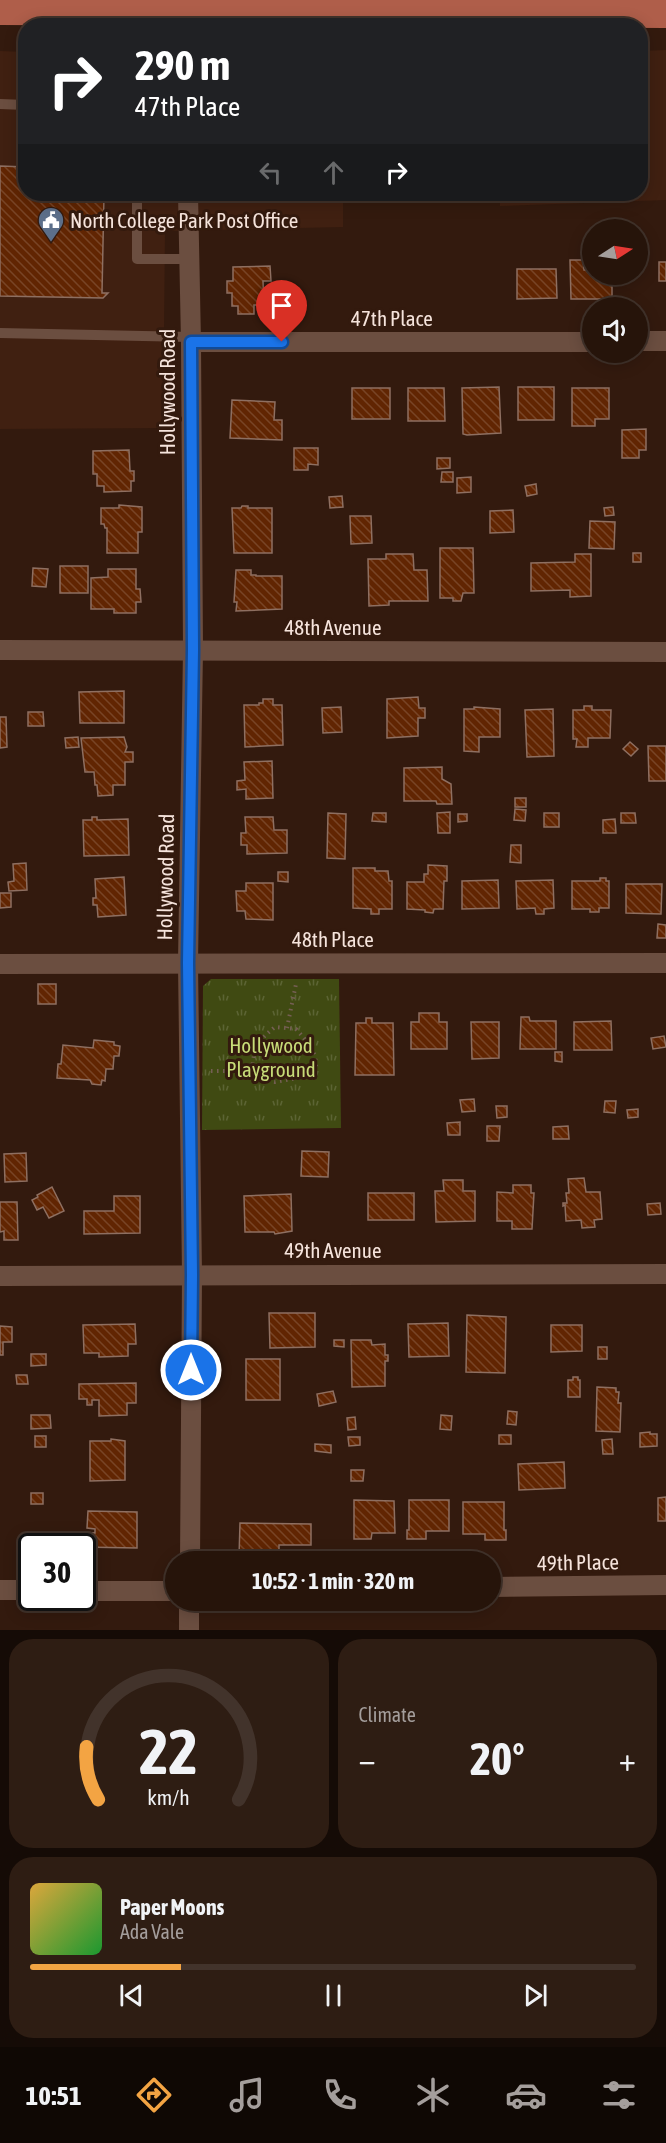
<!DOCTYPE html>
<html lang="en">
<head>
<meta charset="utf-8">
<style>
	body { margin:0; font-family:"Asap Condensed",sans-serif; background:#2e1d13; color:#f1f3f6; height:100vh; display:flex; flex-direction:column; font-size:22px; white-space:nowrap }
	* { box-sizing:border-box; margin:0 }
	p { font-size:20px; color:#a49e9c }
	.icon { flex:none; width:33px; height:33px; fill:none; stroke:currentColor; stroke-width:2; stroke-linecap:round; stroke-linejoin:round }
	.map { position:relative; height:1630px; overflow:hidden }
	.sheet { display:flex; flex-direction:column; gap:9px; padding:9px; background:#150b06; flex:1 }
	.sheet>* { flex:none }
	.guide { position:absolute; left:18px; top:18px; width:630px; height:183px; border-radius:24px; box-shadow:0 3px 15px #0003,0 0 0 2px #42332b; background:#202124; color:#fff; overflow:hidden }
	.needle { width:39px; rotate:78deg }
	.fabs { position:absolute; left:582px; top:219px; display:grid; gap:12px }
	.fabs a { display:grid; place-items:center; width:66px; height:66px; border-radius:50%; background:#26140a; box-shadow:0 3px 15px #0003,0 0 0 2px #42332b; font-size:30px }
	.speed { position:absolute; left:18px; top:1533px; display:flex; gap:12px; font-size:30px; font-weight:700; text-align:center }
	.speed>* { display:grid; place-content:center; width:78px; height:78px; border-radius:50%; background:#26140a; box-shadow:0 3px 15px #0003,0 0 0 2px #42332b; line-height:1 }
	.speed .limit { border:3px solid #111; border-radius:9px; background:#fff; color:#111 }
	.pin { position:absolute; display:grid; place-items:center; width:51px; height:51px; color:#fff; margin:-62px -26px; border-radius:50% 50% 50% 0; rotate:-45deg; box-shadow:0 0 6px #0007 }
	.pin .icon { rotate:45deg }
	.me { position:absolute; width:66px; margin:-33px; rotate:0deg; stroke-linejoin:round; filter:drop-shadow(0 0 4px #0008) }
	.turn { display:flex; align-items:center; gap:21px; height:126px; padding:0 18px; font-size:27px }
	.turn .icon { width:78px; height:78px; stroke-width:2.5 }
	.turn b { display:block; font-size:42px; line-height:51px }
	.lanes { display:flex; align-items:center; height:57px; padding:0 18px; background:#0003; justify-content:center; gap:30px; direction:ltr }
	.lanes .off { opacity:.35 }
	.big { font-size:45px; font-weight:700; line-height:1.1 }
	.sheet .card { flex:1; display:flex; flex-direction:column; justify-content:center; gap:9px; min-width:0; padding:0 21px; border-radius:24px; background:#2e1d13 }
	.sheet .dial { align-items:center; gap:0 }
	.dial svg { height:156px; overflow:visible; fill:none; stroke:#42332b; stroke-width:7; stroke-linecap:round; text-anchor:middle }
	.dial text { fill:#f1f3f6; stroke:none }
	.song { display:flex; align-items:center; gap:18px }
	.cover { width:72px; height:72px; border-radius:9px; background:linear-gradient(135deg,hsl(40 70% 55%),hsl(130 70% 35%)) }
	.played { height:6px; border-radius:3px; background:linear-gradient(90deg,#f3a443 25%,#42332b 25%) }
	.keys { display:flex; justify-content:space-around; direction:ltr }
	.heat { display:flex; justify-content:space-between; align-items:center; font-size:33px; direction:ltr }
	.sheet .tiles { flex:1; display:grid; gap:9px; grid-template-columns:1fr 1fr }
	.card:last-child { grid-column:span 2 }
	.trip { position:absolute; left:165px; top:1551px; width:336px; height:60px; border-radius:30px; background:#26140a; box-shadow:0 3px 15px #0003,0 0 0 2px #42332b; font-weight:700; line-height:60px; text-align:center }
	.tabs { display:flex; height:96px; justify-content:space-around; align-items:center; background:#0f0804; color:#a49e9c }
	.tabs .icon { width:42px; height:42px }
	.tabs .current { color:#f3a443 }
	.tabs b { font-size:27px; color:#f1f3f6 }
	.map>svg:first-child { display:block }
	.built { fill:#402011 }
	.park { fill:url(#park-tufts) }
	.building { fill:url(#building-back-hatch); stroke:#8e6f61; stroke-width:1.5 }
	.lines { fill:none; stroke-linecap:round; stroke-linejoin:round }
	.path { stroke:#755f54; stroke-width:4; stroke-dasharray:1.5 4.5; stroke-linecap:butt }
	.lane { stroke:#6b4e40; stroke-width:10 }
	.street { stroke:#6b4e40; stroke-width:20 }
	.primary { stroke:#af5e4a; stroke-width:32 }
	.route-casing { stroke:#114b97; stroke-width:15 }
	.route { stroke:#1a73e8; stroke-width:10 }
	.labels { text-anchor:middle; dominant-baseline:central; stroke-width:6; stroke-linejoin:round; paint-order:stroke }
	.poi-label { font-size:21px; fill:#f6e4dc; stroke:#331a0e; text-anchor:start }
	.street-label { font-size:21px; fill:#f6e4dc; stroke:#331a0e }
	.park-label { font-size:21px; fill:#c7dc78; stroke:#331a0e }
</style>
</head>
<body>
<div class="map">
<svg width="666" height="1630" viewBox="0 0 666 1630">
	<defs>
		<pattern id="park-tufts" width="24" height="20" patternUnits="userSpaceOnUse" patternTransform="scale(1.5)"><rect width="24" height="20" fill="#404a12"/><path d="M3 7l-1-3M5 7V3M7 7l1-3M15 17l-1-3M17 17v-4M19 17l1-3" fill="none" stroke="#5c6434"/></pattern>
		<pattern id="building-back-hatch" width="6" height="6" patternUnits="userSpaceOnUse" patternTransform="scale(1.5)"><rect width="6" height="6" fill="#612502"/><path d="M-1 5l2 2M0 0l6 6M5-1l2 2" fill="none" stroke="#784426"/></pattern>
	</defs>
	<rect width="100%" height="100%" fill="#331a0e"/>
	<g class="built">
		<polygon points="666,50 666,200 500,206 500,194 640,194 641,51"/>
		<polygon points="0,51 25,52 26,194 343,194 343,227 165,231 163,428 0,429"/>
	</g>
	<polygon class="park" points="211,979 339,979 341,1128 202,1130 203,986"/>
	<g class="building">
		<polygon points="0,166 26,167 26,194 104,194 102,293 108,293 103,298 0,296"/>
		<polygon points="570,260 583,260 584,270 592,270 592,274 612,274 612,299 571,299"/>
		<rect x="659" y="262" width="7" height="19"/>
		<polygon points="270,266 271,281 263,281 264,305 254,305 254,314 238,314 238,306 232,306 232,293 227,293 227,281 233,281 233,267"/>
		<polygon points="517,269 556,269 557,298 517,299"/>
		<polygon points="499,387 501,433 467,435 463,434 462,388"/>
		<rect x="518" y="387" width="36" height="33"/>
		<rect x="352" y="388" width="38" height="31"/>
		<polygon points="408,388 444,388 445,421 408,421"/>
		<polygon points="572,388 609,388 609,419 595,419 595,426 572,426"/>
		<polygon points="232,400 275,402 274,420 282,420 282,440 230,438"/>
		<polygon points="646,429 646,450 639,450 639,458 622,458 622,430"/>
		<polygon points="294,448 318,448 318,465 308,464 308,470 294,470"/>
		<polygon points="129,450 130,471 134,471 134,481 131,481 131,491 104,492 104,486 97,486 97,474 93,474 93,451"/>
		<polygon points="437,458 450,458 450,468 437,469"/>
		<polygon points="442,472 453,472 453,482 441,482"/>
		<polygon points="471,477 471,492 457,493 457,478"/>
		<polygon points="536,484 537,494 527,496 525,486"/>
		<polygon points="342,496 343,507 330,508 329,497"/>
		<polygon points="119,505 142,507 142,532 138,532 138,553 107,553 107,528 105,528 104,524 101,524 101,508 119,508"/>
		<polygon points="242,506 248,506 248,508 272,508 272,553 234,553 232,508 241,508"/>
		<polygon points="613,507 614,515 605,516 604,508"/>
		<polygon points="513,510 514,532 490,533 490,511"/>
		<polygon points="350,516 371,516 372,543 351,544"/>
		<polygon points="590,521 615,522 614,549 589,548"/>
		<polygon points="440,548 473,548 474,593 463,593 461,601 453,601 453,598 440,598"/>
		<rect x="633" y="553" width="8" height="9"/>
		<polygon points="386,554 413,554 414,570 427,570 428,601 389,601 389,605 369,606 368,559 386,559"/>
		<polygon points="575,554 591,554 591,596 570,597 570,590 531,591 531,563 575,562"/>
		<rect x="60" y="566" width="28" height="27"/>
		<polygon points="33,568 48,569 46,587 32,586"/>
		<polygon points="108,569 136,569 136,589 140,589 141,602 136,602 136,613 114,613 114,609 91,609 91,578 108,577"/>
		<polygon points="236,570 251,570 251,575 256,575 256,576 282,576 282,609 236,611 237,602 234,602"/>
		<polygon points="124,691 124,723 80,723 79,692"/>
		<polygon points="418,697 419,708 425,708 425,718 418,718 418,736 387,738 387,699"/>
		<polygon points="263,699 273,699 273,705 282,705 283,745 245,747 244,705 259,705 259,703 263,703"/>
		<polygon points="584,706 592,706 592,710 611,710 610,738 588,738 588,747 576,747 577,739 573,739 573,710 584,710"/>
		<polygon points="341,707 342,732 323,733 322,708"/>
		<polygon points="474,707 500,709 500,737 479,737 479,752 464,751 464,709 474,709"/>
		<polygon points="553,709 554,756 527,757 525,710"/>
		<polygon points="28,712 43,712 44,726 28,726"/>
		<polygon points="0,717 6,717 7,747 0,748"/>
		<polygon points="78,737 79,747 66,748 65,738"/>
		<polygon points="124,737 127,747 125,752 133,752 133,762 125,762 125,785 113,785 113,795 98,796 97,785 95,785 94,772 85,772 81,738"/>
		<polygon points="630,742 638,749 631,756 623,749"/>
		<polygon points="648,746 666,746 666,781 649,781"/>
		<polygon points="272,761 273,798 246,799 246,789 237,790 237,781 245,780 244,762"/>
		<polygon points="442,767 442,779 451,784 452,804 437,804 436,801 404,801 404,768"/>
		<rect x="515" y="798" width="11" height="9"/>
		<polygon points="515,809 526,810 525,821 514,820"/>
		<polygon points="450,812 450,833 438,833 437,813"/>
		<polygon points="328,813 346,814 345,859 327,858"/>
		<polygon points="373,813 386,813 386,822 372,821"/>
		<rect x="544" y="813" width="15" height="14"/>
		<polygon points="621,813 635,813 636,823 621,823"/>
		<polygon points="458,814 467,814 467,821 458,822"/>
		<polygon points="92,817 97,817 97,820 128,819 129,855 84,856 83,820 92,820"/>
		<polygon points="245,817 273,817 274,830 287,830 287,853 247,854 247,845 241,845 241,833 246,833"/>
		<polygon points="615,819 616,833 603,833 603,820"/>
		<polygon points="511,845 521,845 521,863 510,862"/>
		<polygon points="26,863 27,890 9,891 8,882 14,881 13,864"/>
		<polygon points="428,865 447,866 447,881 444,881 443,909 434,909 433,913 425,912 425,910 407,909 407,882 424,882 424,874 428,874"/>
		<polygon points="353,868 375,868 375,871 388,871 389,881 392,881 392,909 379,909 379,914 371,914 371,909 353,908"/>
		<polygon points="278,872 288,872 288,882 278,881"/>
		<polygon points="124,877 126,915 98,917 97,905 93,905 93,898 96,898 95,879"/>
		<polygon points="600,878 606,878 606,881 609,881 609,908 599,908 599,912 590,912 590,909 572,909 572,881 600,881"/>
		<polygon points="498,880 499,908 462,909 462,881"/>
		<polygon points="553,880 554,908 544,909 544,914 536,914 535,908 517,909 516,881"/>
		<polygon points="246,883 273,883 273,920 246,919 245,911 237,911 236,891 246,891"/>
		<polygon points="626,884 662,884 661,914 626,913"/>
		<polygon points="0,893 11,893 11,907 0,908"/>
		<polygon points="658,924 666,925 666,938 657,938"/>
		<rect x="38" y="984" width="18" height="20"/>
		<polygon points="419,1013 439,1013 439,1022 447,1022 447,1049 411,1049 411,1022 419,1022"/>
		<polygon points="521,1017 529,1017 530,1021 556,1021 556,1049 520,1049"/>
		<polygon points="366,1018 372,1018 372,1023 393,1023 394,1075 355,1075 356,1023 366,1023"/>
		<polygon points="611,1021 612,1050 574,1050 574,1022"/>
		<polygon points="471,1022 499,1022 499,1058 472,1059"/>
		<polygon points="664,1036 666,1047 653,1049 651,1038"/>
		<polygon points="94,1040 114,1042 114,1045 120,1046 119,1056 114,1056 113,1069 106,1069 105,1081 102,1080 101,1085 92,1084 90,1080 57,1078 58,1064 61,1064 63,1045 93,1048"/>
		<polygon points="555,1052 562,1052 562,1062 555,1061"/>
		<polygon points="474,1099 475,1111 462,1112 460,1100"/>
		<polygon points="605,1101 616,1101 615,1113 604,1112"/>
		<polygon points="496,1106 507,1106 507,1117 497,1118"/>
		<polygon points="638,1109 638,1117 628,1118 627,1110"/>
		<polygon points="460,1122 460,1135 448,1135 447,1123"/>
		<polygon points="487,1126 500,1126 499,1141 487,1141"/>
		<polygon points="568,1126 569,1139 553,1139 553,1127"/>
		<polygon points="302,1151 329,1152 328,1177 301,1176"/>
		<polygon points="26,1153 27,1181 5,1182 4,1154"/>
		<polygon points="584,1178 586,1192 600,1192 602,1219 594,1220 595,1227 582,1228 581,1220 566,1221 565,1205 563,1206 563,1203 567,1203 566,1193 569,1193 568,1179"/>
		<polygon points="443,1180 463,1180 463,1191 475,1191 475,1221 436,1222 435,1191 444,1191"/>
		<polygon points="513,1185 531,1185 531,1193 534,1193 532,1229 512,1229 512,1221 497,1221 497,1192 513,1193"/>
		<polygon points="52,1187 64,1211 49,1218 43,1207 37,1210 32,1200 38,1197 37,1195"/>
		<rect x="368" y="1193" width="46" height="27"/>
		<polygon points="291,1194 292,1231 275,1234 274,1232 245,1232 244,1196"/>
		<polygon points="114,1196 140,1196 140,1233 84,1234 84,1211 114,1211"/>
		<polygon points="0,1202 17,1202 18,1240 4,1240 4,1231 0,1232"/>
		<polygon points="660,1203 661,1214 648,1215 647,1204"/>
		<polygon points="269,1313 315,1313 315,1347 270,1348"/>
		<polygon points="467,1315 506,1317 505,1373 466,1372"/>
		<polygon points="448,1323 449,1356 409,1357 408,1324"/>
		<polygon points="135,1324 136,1344 128,1344 128,1356 99,1357 99,1353 84,1353 83,1325"/>
		<polygon points="551,1325 582,1325 582,1351 551,1352"/>
		<polygon points="0,1326 12,1327 12,1342 3,1342 3,1355 0,1355"/>
		<polygon points="334,1340 344,1340 344,1347 334,1346"/>
		<polygon points="351,1340 371,1340 372,1345 385,1344 385,1355 388,1355 388,1361 385,1361 385,1386 352,1387"/>
		<rect x="598" y="1347" width="9" height="12"/>
		<polygon points="31,1354 46,1354 46,1365 31,1366"/>
		<rect x="246" y="1359" width="34" height="41"/>
		<polygon points="16,1375 27,1375 28,1384 17,1384"/>
		<polygon points="573,1377 578,1377 578,1380 580,1380 580,1397 568,1397 568,1380 573,1380"/>
		<polygon points="136,1383 136,1403 127,1403 127,1415 99,1416 99,1400 92,1400 92,1405 87,1405 87,1399 79,1399 79,1384"/>
		<polygon points="597,1387 616,1388 616,1392 619,1392 618,1403 621,1403 620,1432 596,1431"/>
		<polygon points="333,1391 336,1402 319,1406 317,1394"/>
		<polygon points="508,1411 517,1412 516,1425 507,1424"/>
		<polygon points="31,1415 50,1415 51,1428 31,1429"/>
		<polygon points="441,1415 452,1416 451,1430 440,1429"/>
		<polygon points="355,1417 356,1429 348,1430 347,1418"/>
		<polygon points="650,1432 650,1434 657,1434 657,1446 640,1447 640,1433"/>
		<rect x="499" y="1435" width="12" height="9"/>
		<rect x="35" y="1436" width="11" height="11"/>
		<polygon points="348,1437 360,1437 360,1445 349,1446"/>
		<polygon points="111,1439 125,1441 125,1480 90,1481 90,1441 111,1441"/>
		<polygon points="612,1439 613,1454 603,1454 602,1440"/>
		<polygon points="315,1444 331,1445 331,1453 315,1451"/>
		<polygon points="564,1462 565,1488 519,1490 518,1464"/>
		<polygon points="351,1470 364,1470 363,1481 351,1481"/>
		<rect x="31" y="1493" width="12" height="11"/>
		<polygon points="666,1497 666,1521 658,1521 658,1498"/>
		<polygon points="354,1500 394,1501 395,1533 372,1533 371,1539 354,1539"/>
		<polygon points="409,1500 449,1500 449,1531 426,1531 426,1539 407,1539 407,1530 409,1530"/>
		<polygon points="463,1502 504,1502 504,1530 506,1530 506,1540 485,1540 485,1534 463,1534"/>
		<polygon points="88,1511 137,1512 137,1548 82,1547 83,1532 95,1533 95,1529 87,1528"/>
		<polygon points="240,1523 311,1524 311,1545 279,1545 279,1554 262,1554 262,1558 239,1557"/>
	</g>
	<g class="lines">
		<g class="path">
			<polyline points="287,1028 296,984"/>
			<path d="M211 1071H252C254 1046 257 1042 275 1027L296 1029C307 1042 317 1051 316 1069L309 1076 275 1082 264 1080 252 1071"/>
		</g>
		<g class="lane">
			<polyline points="0,104 26,105"/>
			<polyline points="137,194 137,259 189,259"/>
			<polyline points="0,333 191,337"/>
		</g>
		<g class="street">
			<polyline points="188,194 191,342 193,650 188,963 192,1275 190,1562"/>
			<polyline points="638,341 666,341"/>
			<polyline points="191,342 592,342"/>
			<polyline points="0,650 666,652"/>
			<polyline points="0,964 666,963"/>
			<polyline points="0,1276 666,1274"/>
			<polyline points="490,1587 666,1585"/>
			<polyline points="0,1590 32,1590"/>
			<polyline points="82,1591 176,1591"/>
			<polyline points="189,1630 189,1600"/>
		</g>
		<polyline class="primary" points="0,9 666,12"/>
	</g>
	<g class="lines">
		<g class="route-casing">
			<polyline id="route" points="191,1370 192,1275 188,963 193,650 191,342 282,342"/>
		</g>
		<use href="#route" class="route"/>
	</g>
	<defs>
		<g id="civic-pin" transform="scale(1.35)"><path d="M0 17L-7.5 6A9.5 9.5 0 1 1 7.5 6Z" fill="#5c6f8a" stroke="#331a0e"/><path d="M-.6-6.5H3V-4.5H.6V-3L4-1V1h2V6H-6V1h2V-1L-.6-3ZM-1.2 2.5V6h2.4V2.5Z" fill="#fff"/></g>
	</defs>
	<g fill-rule="evenodd">
		<use href="#civic-pin" x="51" y="220"/>
	</g>
	<g class="labels">
		<g class="poi-label">
			<text x="70" y="220">North College Park Post Office</text>
		</g>
		<g class="street-label">
			<text x="392" y="318">47th Place</text>
			<text transform="translate(167 392) rotate(-90)">Hollywood Road</text>
			<text x="333" y="627">48th Avenue</text>
			<text transform="translate(165 877) rotate(-89)">Hollywood Road</text>
			<text x="333" y="939">48th Place</text>
			<text x="333" y="1250">49th Avenue</text>
			<text transform="translate(578 1562) rotate(-1)">49th Place</text>
		</g>
		<g class="park-label">
			<text x="271" y="1045">Hollywood<tspan x="271" dy="24">Playground</tspan></text>
		</g>
	</g>
</svg>
<div class="fabs">
<a><svg class="needle" viewBox="-14 -14 28 28"><path d="M0-13l5 13h-10z" fill="#e53935"/><path d="M0 13l5-13h-10z" fill="#a49e9c"/></svg></a>
<a><svg class="icon" aria-label="sound" viewBox="0 0 24 24"><path d="M4 9h4l5-4v14l-5-4H4zM17 9q2 3 0 6"/></svg></a>
</div>
<div class="speed"><div class="limit">30</div></div>
<div class="pin" style="left:282px;top:342px;background:#d93025"><svg class="icon" aria-label="arrive" viewBox="0 0 24 24"><path d="M6 21V4h12l-3 4 3 4H6"/></svg></div>
<svg class="me" style="left:191px;top:1370px" viewBox="-20 -20 40 40"><circle r="17" fill="#1a73e8" stroke="#fff" stroke-width="3"/><path d="M0-11L8 9 0 5-8 9z" fill="#fff"/></svg>
<div class="trip">10:52 · 1 min · 320 m</div>
<div class="guide">
<div class="turn"><svg class="icon" aria-label="right" viewBox="0 0 24 24"><path d="M7 20v-9h11M14 6l5 5-5 5"/></svg><div><b>290 m</b>47th Place</div></div>
<div class="lanes"><svg class="icon off" aria-label="left" viewBox="0 0 24 24"><path d="M17 20v-9H6M10 6l-5 5 5 5"/></svg><svg class="icon off" aria-label="ahead" viewBox="0 0 24 24"><path d="M12 20V5M6 11l6-6 6 6"/></svg><svg class="icon" aria-label="right" viewBox="0 0 24 24"><path d="M7 20v-9h11M14 6l5 5-5 5"/></svg></div>
</div>
</div>
<section class="sheet">
<div class="tiles">
<div class="card dial"><svg viewBox="0 0 100 80">
<path d="M14 69A42 42 0 1 1 86 69"/>
<path d="M14 69A42 42 0 0 1 8 42" stroke="#f3a443"/>
<text x="50" y="56" font-size="32" font-weight="700">22</text>
<text x="50" y="72" font-size="11">km/h</text>
</svg></div>
<div class="card"><p>Climate</p>
<div class="heat"><a>−</a><b class="big">20°</b><a>+</a></div>
</div>
<div class="card">
<div class="song"><i class="cover"></i><div><b>Paper Moons</b><p>Ada Vale</p></div></div>
<div class="played"></div>
<div class="keys"><svg class="icon" aria-label="previous" viewBox="0 0 24 24"><path d="M18 5L8 12l10 7zM5 5v14"/></svg><svg class="icon" aria-label="pause" viewBox="0 0 24 24"><path d="M8 5v14M16 5v14"/></svg><svg class="icon" aria-label="next" viewBox="0 0 24 24"><path d="M6 5l10 7-10 7zM19 5v14"/></svg></div>
</div>
</div>
</section>
<nav class="tabs">
<b>10:51</b>
<svg class="icon current" aria-label="directions" viewBox="0 0 24 24"><path d="M12 3l9 9-9 9-9-9zM9 14v-3h6M13 9l2 2-2 2"/></svg>
<svg class="icon" aria-label="music" viewBox="0 0 24 24"><path d="M9 18V5l10-2v13"/><circle cx="6" cy="18" r="3"/><circle cx="16" cy="16" r="3"/></svg>
<svg class="icon" aria-label="phone" viewBox="0 0 24 24"><path d="M5 4h4l2 5-3 2q2 4 5 5l2-3 5 2v4C11 20 4 13 5 4z"/></svg>
<svg class="icon" aria-label="climate" viewBox="0 0 24 24"><path d="M12 3v18M4 7l16 10M4 17L20 7"/></svg>
<svg class="icon" aria-label="car" viewBox="0 0 24 24"><path d="M5 17H2v-5l4-1 3-4h7l3 4 3 1v5h-3M9 17h6M6 11h13"/><circle cx="7" cy="17" r="2"/><circle cx="17" cy="17" r="2"/></svg>
<svg class="icon" aria-label="filters" viewBox="0 0 24 24"><path d="M4 7h16M4 17h16"/><circle cx="9" cy="7" r="2"/><circle cx="15" cy="17" r="2"/></svg>
</nav>
</body>
</html>
